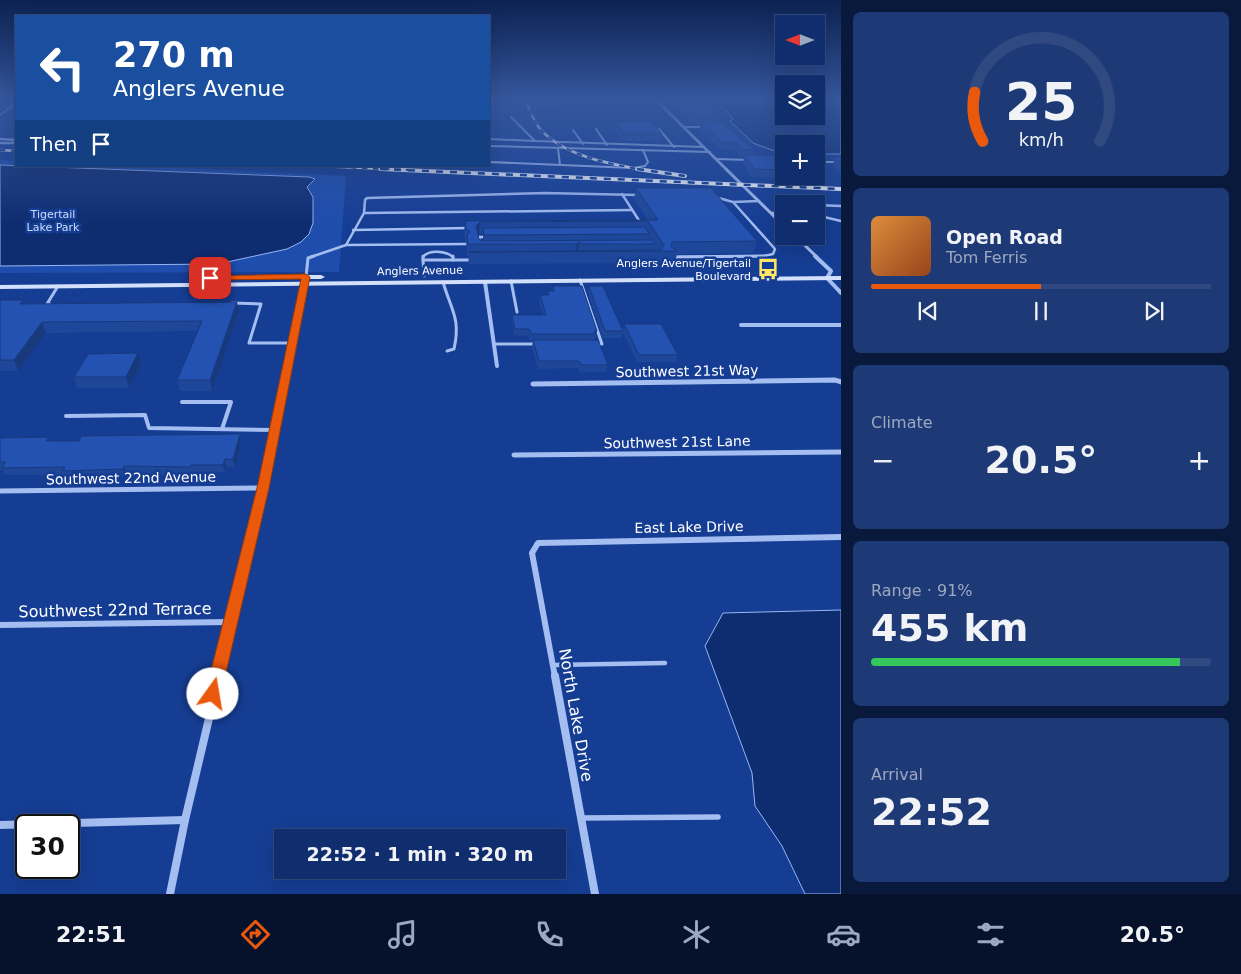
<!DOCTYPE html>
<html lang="en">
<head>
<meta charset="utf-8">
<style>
	body { margin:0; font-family:"DejaVu Sans",sans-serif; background:#1e3a76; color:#f1f3f6; height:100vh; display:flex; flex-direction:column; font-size:19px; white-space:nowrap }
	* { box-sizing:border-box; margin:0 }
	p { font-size:16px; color:#9ca8c2 }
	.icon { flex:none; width:28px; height:28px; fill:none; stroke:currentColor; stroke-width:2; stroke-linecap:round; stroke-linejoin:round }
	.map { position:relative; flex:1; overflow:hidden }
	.sheet { display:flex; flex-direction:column; gap:12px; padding:12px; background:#09193c; width:400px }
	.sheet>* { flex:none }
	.banner { position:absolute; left:15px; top:15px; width:475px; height:152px; border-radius:0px; box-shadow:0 5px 20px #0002,0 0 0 1px #304a81; background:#1a4fa0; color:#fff; overflow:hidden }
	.needle { width:32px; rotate:270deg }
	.controls { position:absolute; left:775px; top:15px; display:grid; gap:10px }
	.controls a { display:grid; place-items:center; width:50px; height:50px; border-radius:0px; background:#102e6e; box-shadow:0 5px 20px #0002,0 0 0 1px #304a81; font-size:25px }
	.speed { position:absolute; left:15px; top:814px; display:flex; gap:10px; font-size:25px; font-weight:700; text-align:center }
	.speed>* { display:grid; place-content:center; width:65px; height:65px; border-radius:50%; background:#102e6e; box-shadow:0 5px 20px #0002,0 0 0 1px #304a81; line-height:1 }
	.speed .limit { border:2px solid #111; border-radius:8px; background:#fff; color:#111 }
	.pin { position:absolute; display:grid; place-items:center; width:42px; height:42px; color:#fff; margin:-21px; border-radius:10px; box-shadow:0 2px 8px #0006 }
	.me { position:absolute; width:55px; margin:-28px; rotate:13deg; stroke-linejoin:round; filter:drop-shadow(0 0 4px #0008) }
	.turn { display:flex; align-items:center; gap:18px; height:105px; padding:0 15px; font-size:22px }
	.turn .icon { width:65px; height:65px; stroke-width:2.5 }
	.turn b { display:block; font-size:35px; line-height:42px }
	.then { display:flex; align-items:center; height:48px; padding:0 15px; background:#0003; gap:10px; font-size:19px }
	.big { font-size:38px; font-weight:800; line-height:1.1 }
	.sheet .card { flex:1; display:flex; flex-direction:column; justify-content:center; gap:8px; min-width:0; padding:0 18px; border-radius:8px; background:#1e3a76 }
	.sheet .dial { align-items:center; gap:0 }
	.dial svg { height:130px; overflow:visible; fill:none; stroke:#304a81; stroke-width:7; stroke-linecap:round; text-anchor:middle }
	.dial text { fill:#f1f3f6; stroke:none }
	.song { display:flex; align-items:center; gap:15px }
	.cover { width:60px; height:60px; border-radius:8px; background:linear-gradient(135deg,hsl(30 70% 55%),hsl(20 70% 35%)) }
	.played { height:5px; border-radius:2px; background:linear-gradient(90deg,#ea580c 50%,#304a81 50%) }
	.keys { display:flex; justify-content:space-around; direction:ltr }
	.heat { display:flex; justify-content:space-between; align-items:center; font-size:28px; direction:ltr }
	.charge { height:8px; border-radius:4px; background:linear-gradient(90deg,#34c759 91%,#304a81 0) }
	.trip { position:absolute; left:274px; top:829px; width:292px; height:50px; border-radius:0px; background:#102e6e; box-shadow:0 5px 20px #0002,0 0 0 1px #304a81; font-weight:800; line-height:50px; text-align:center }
	.dock { display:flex; height:80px; justify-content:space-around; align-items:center; background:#06122c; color:#9ca8c2 }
	.dock .icon { width:35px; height:35px }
	.dock .current { color:#ea580c }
	.dock b { font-size:22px; color:#f1f3f6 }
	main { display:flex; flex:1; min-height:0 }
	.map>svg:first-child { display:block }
	.green { fill:#1e4dad }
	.water { fill:#0e2c70; stroke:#97b7f4 }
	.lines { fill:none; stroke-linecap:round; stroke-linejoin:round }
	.lane-far5 { stroke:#a5bef1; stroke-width:2 }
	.lane-far4 { stroke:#a5bef1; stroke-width:2.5 }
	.lane-far3 { stroke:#a5bef1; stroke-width:3 }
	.lane-far2 { stroke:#a5bef1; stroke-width:4 }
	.lane-far1 { stroke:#a5bef1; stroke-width:4.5 }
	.lane { stroke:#a5bef1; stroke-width:5.5 }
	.street-far5 { stroke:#a5bef1; stroke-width:2.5 }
	.street-far4 { stroke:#a5bef1; stroke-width:3 }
	.street-far3 { stroke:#a5bef1; stroke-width:4 }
	.street-far2 { stroke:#a5bef1; stroke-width:5 }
	.street-far1 { stroke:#a5bef1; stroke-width:6 }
	.street { stroke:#a5bef1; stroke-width:8 }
	.secondary { fill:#d3e0fc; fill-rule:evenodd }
	.rail-far1-casing { stroke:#fff; stroke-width:2.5 }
	.rail-casing { stroke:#fff; stroke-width:4 }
	.rail-far1 { stroke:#153d93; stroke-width:2; stroke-dasharray:5.5; stroke-linecap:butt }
	.rail { stroke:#153d93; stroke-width:2.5; stroke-dasharray:7; stroke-linecap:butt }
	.wall { fill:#1f4799; fill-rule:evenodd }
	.shaded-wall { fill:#19397d }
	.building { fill:#2452b2; stroke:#19397d }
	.route { fill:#ea580c; stroke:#983908 }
	.labels { text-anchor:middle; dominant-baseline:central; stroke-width:5; stroke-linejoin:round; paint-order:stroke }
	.far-park-label { font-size:11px; fill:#ccdcfc; stroke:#153d93 }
	.far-poi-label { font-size:11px; fill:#fff; stroke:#153d93; text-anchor:end }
	.far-street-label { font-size:11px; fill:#fff; stroke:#153d93 }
	.street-label { font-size:14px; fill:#fff; stroke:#153d93 }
	.near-street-label { font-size:16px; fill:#fff; stroke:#153d93 }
</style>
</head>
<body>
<main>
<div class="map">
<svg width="841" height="894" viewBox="0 0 841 894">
	<rect width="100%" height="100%" fill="#153d93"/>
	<polygon class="green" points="0,160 16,161 16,166 141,166 346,176 339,272 0,273"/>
	<g class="water">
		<path d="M716 100H784V116H816V100H841V154H816V144H784L783 154 753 143 730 121 733 119C728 111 721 108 716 100Z"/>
		<polygon points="0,165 309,177 315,179 307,187 313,197 313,223 309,234 301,242 287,249 218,264 0,266"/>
		<polygon points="841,610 841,894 805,894 782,846 755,806 752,773 705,646 723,613"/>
	</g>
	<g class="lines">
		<g class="lane-far5">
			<polyline points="0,115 16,103"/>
			<polyline points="511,117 535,141 704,147"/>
			<polyline points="684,127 704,127"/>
			<polyline points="596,129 607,145"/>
			<polyline points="659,129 674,147"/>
			<polyline points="573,130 583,144"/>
			<polyline points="489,139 535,141"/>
			<polyline points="489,146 710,152"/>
			<polyline points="558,148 560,165"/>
			<polyline points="716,159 749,160"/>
			<polyline points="489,162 633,168 645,166 648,162 643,150"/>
			<polyline points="816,162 841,162"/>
		</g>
		<g class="lane-far4">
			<polyline points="622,194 640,222 638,224"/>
			<polyline points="715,197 733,202 759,201"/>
			<polyline points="816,205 841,206"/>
			<polyline points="364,213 632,210"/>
			<polyline points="771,213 784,213"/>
			<polyline points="816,215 841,221"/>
			<polyline points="353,230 469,228"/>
			<polyline points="480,244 479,237 488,237"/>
			<polyline points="346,245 466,244"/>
			<polyline points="311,257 346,245 364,213 365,200 367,198 545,193 638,195"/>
			<path d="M423 257C429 249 446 251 453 257"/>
			<polyline points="672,257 764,256 773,254 775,249 733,202"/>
		</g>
		<g class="lane-far3">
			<polyline points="423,256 423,260"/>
			<polyline points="453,256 453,260"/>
			<polyline points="672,257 765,256"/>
			<polyline points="424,276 423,260 473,260"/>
			<polyline points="306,277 308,258 314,256"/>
			<polyline points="580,280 602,344 595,344"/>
			<polyline points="511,281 517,312"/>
			<path d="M443 282C451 310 461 318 454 349L447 351"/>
			<polyline points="232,303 261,304 249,343 292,343"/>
			<polyline points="50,304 47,304 58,286"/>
			<polyline points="495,344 535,344"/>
		</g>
		<g class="lane-far2">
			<polyline points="182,402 231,402 222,429"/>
			<polyline points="66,416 145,415 149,428 274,430"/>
		</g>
		<polyline class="lane-far1" points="553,665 665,663"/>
		<polyline class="lane" points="581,818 718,817"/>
		<g class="street-far5">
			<polyline points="656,100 727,170"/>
			<polyline points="0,139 16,140"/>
			<polyline points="0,143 16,143"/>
		</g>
		<g class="street-far4">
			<polyline points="726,169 784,226"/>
			<polyline points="795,236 817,257"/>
		</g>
		<g class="street-far3">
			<polyline points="815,256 831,271 827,278 841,293"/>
			<polyline points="485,282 497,366"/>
			<polyline points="741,325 841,325"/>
			<polyline points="288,366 306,277"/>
		</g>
		<g class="street-far2">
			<polyline points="533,384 835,380 841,382"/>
			<polyline points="514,455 841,452"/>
			<polyline points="0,491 263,488"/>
			<polyline points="259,504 288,365"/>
		</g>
		<g class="street-far1">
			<polyline points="0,625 230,622"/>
			<polyline points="219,677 260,503"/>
			<polyline points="555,677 532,553 538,543 841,537"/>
		</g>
		<g class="street">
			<polyline points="555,676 595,894"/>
			<polyline points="0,825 185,820"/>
			<polyline points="170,894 185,820 219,676"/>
		</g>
		<g class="secondary">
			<polygon points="275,275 321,275 325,277 321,279 278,279 274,277"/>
			<polygon points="841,276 841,280 0,289 0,285"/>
		</g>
		<g class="rail-far1-casing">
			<g id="rail-far1">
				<path d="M525 100C530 110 534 123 542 131 567 157 611 164 644 170"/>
				<polyline points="0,150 16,151"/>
				<polyline points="318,166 409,170"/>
			</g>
		</g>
		<g class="rail-casing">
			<g id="rail">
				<polyline points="380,169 841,189"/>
				<polyline points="637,169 685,176"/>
			</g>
		</g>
		<use href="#rail-far1" class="rail-far1"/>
		<use href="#rail" class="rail"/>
	</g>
	<g class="wall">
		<polygon points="532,100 561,100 560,108 537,109"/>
		<polygon points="669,100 703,100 717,113 716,120 714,120 714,122 754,150 753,155 784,156 784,176 804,176 803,179 752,177 743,163 744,157 739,157 735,150 722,150 699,129 701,124 693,124"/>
		<polygon points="615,122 662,134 661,141 623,141 614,130"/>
		<polygon points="835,157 841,157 841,174 833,165"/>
		<path d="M636 188 757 241 753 253 677 254 675 263 468 264 469 256H467L466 242 465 241 464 232 465 221 648 220 634 199ZM479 234H483V241L479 239 478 235Z"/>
		<polygon points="553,286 597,331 596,338 595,338 594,340 608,365 606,372 580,372 578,368 538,369 532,347 533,341 530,341 528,336 514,335 512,322 512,315 543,315 539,302 540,295 547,295 548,291 552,291"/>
		<polygon points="589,286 623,330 624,324 678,355 676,362 637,362 623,332 622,338 603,338 588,292"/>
		<polygon points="0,300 25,304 239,312 212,391 180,391 177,380 198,331 46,333 18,371 0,371"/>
		<polygon points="141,364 129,388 77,388 74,377"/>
		<polygon points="240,434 241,442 235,467 226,467 225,472 193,473 193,475 126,474 125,477 66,479 65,475 5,475 3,470 0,470 0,438 48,437 50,441 79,441"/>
	</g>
	<g class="shaded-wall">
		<polygon points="480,222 479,234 476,237 476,226"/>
		<polygon points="579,242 578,251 575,251 577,244"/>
		<polygon points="237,302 239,312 212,391 210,380"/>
		<polygon points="42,322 46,333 18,371 14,360"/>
		<polygon points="138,353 141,364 129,388 126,377"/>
		<polygon points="240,434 241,442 235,467 233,459"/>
		<polygon points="225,459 226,467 225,472 223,465"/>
		<polygon points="124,466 126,474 125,477 123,469"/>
	</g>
	<g class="building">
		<polygon points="677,100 703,100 717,113 712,113 715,116 695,117"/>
		<polygon points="615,122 652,122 662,134 624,134"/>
		<polygon points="701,122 721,122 754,150 741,149 737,142 723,143"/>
		<polygon points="745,155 784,156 784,170 754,169"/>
		<polygon points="835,157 841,157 841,163"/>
		<polygon points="636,188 711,188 757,241 672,242 671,247 677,251 469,252 661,250 664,245 648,221 480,222 476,226 479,239 482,241 653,240 655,244 583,244 579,242 577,244 468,244 467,235 470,232 466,229 465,221 658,220"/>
		<polygon points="645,227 649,234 484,235 483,228"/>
		<polygon points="553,286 582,286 597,331 594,331 595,334 531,334 529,329 515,329 512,315 546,315 540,295 549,295 548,291 554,291"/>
		<polygon points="589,286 603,286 623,331 605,331"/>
		<polygon points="0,300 23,300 20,304 237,302 210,380 177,380 202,321 42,322 14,360 0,360"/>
		<polygon points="624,324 661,324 678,355 639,355"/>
		<polygon points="533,340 598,340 608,365 581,365 579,361 539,361"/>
		<polygon points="138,353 126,377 74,377 88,354"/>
		<polygon points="240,434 233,459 225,459 223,465 191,465 191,467 124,466 123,469 63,471 65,467 2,468 5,462 0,462 0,438 48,437 46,441 79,441 81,436"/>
	</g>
	<linearGradient id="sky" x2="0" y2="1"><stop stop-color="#0c2251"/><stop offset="0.44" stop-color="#35579e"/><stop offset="1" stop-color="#35579e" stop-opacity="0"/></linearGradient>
	<rect width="841" height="225" fill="url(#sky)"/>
	<polygon class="route" points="306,274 310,277 269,488 221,694 219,699 213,701 208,699 205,694 257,488 301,279 210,280 206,278 210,276"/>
	<defs>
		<g id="bus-bare" transform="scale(1.725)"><path d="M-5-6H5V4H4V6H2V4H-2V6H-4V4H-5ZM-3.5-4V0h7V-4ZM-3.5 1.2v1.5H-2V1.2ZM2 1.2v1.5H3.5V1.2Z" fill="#ffe565" stroke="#153d93" stroke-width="2.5" paint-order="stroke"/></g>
	</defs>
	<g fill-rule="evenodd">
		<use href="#bus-bare" x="768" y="269"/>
	</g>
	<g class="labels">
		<g class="far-park-label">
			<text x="53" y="214">Tigertail<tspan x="53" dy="13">Lake Park</tspan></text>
		</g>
		<g class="far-poi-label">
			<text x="751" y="263">Anglers Avenue/Tigertail<tspan x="751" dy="13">Boulevard</tspan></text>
		</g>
		<g class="far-street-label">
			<text transform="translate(420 271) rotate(-1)">Anglers Avenue</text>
		</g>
		<g class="street-label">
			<text transform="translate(687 371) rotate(-1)">Southwest 21st Way</text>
			<text transform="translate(677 442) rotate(-1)">Southwest 21st Lane</text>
			<text transform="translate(131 478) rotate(-1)">Southwest 22nd Avenue</text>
			<text transform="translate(689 527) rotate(-1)">East Lake Drive</text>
		</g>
		<g class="near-street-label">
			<text transform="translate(115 610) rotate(-1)">Southwest 22nd Terrace</text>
			<text transform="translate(576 715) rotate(80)">North Lake Drive</text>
		</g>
	</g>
</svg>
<div class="controls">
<a><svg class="needle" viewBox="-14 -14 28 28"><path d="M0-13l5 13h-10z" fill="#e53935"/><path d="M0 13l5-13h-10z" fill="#9ca8c2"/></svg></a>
<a><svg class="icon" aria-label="layers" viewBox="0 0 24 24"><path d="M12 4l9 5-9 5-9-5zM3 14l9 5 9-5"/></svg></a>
<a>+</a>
<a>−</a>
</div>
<div class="speed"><div class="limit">30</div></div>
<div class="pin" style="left:210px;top:278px;background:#d93025"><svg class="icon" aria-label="arrive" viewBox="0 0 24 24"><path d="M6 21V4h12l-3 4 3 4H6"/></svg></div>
<svg class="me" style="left:213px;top:694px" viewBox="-20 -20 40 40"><circle r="19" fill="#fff"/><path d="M0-13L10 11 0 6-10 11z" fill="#ea580c"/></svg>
<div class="trip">22:52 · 1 min · 320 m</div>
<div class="banner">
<div class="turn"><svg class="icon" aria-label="left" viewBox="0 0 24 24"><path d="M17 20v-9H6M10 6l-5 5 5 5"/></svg><div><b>270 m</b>Anglers Avenue</div></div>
<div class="then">Then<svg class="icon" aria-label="arrive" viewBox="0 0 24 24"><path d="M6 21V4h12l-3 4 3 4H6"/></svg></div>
</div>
</div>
<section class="sheet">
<div class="card dial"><svg viewBox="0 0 100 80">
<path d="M14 69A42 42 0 1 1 86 69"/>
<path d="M14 69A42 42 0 0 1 9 39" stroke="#ea580c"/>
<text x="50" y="56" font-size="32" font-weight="700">25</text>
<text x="50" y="72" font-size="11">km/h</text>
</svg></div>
<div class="card">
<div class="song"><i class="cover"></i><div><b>Open Road</b><p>Tom Ferris</p></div></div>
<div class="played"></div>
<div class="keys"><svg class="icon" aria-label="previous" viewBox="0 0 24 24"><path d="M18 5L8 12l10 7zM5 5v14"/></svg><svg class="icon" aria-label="pause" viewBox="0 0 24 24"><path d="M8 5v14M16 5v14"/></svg><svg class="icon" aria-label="next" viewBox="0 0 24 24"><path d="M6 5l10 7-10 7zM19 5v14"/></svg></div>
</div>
<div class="card"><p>Climate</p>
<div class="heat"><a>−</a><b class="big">20.5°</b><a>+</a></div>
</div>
<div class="card"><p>Range · 91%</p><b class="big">455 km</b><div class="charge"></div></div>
<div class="card"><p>Arrival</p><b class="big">22:52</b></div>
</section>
</main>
<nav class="dock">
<b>22:51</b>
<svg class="icon current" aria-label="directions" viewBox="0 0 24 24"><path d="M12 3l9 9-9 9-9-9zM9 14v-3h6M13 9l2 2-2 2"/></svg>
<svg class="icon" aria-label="music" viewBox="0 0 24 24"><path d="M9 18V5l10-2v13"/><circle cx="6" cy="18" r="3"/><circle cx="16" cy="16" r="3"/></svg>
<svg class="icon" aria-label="phone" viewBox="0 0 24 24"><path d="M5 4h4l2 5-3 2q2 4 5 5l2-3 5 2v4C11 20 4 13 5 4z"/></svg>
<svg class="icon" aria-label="climate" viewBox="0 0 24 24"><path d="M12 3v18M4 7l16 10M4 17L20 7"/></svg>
<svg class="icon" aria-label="car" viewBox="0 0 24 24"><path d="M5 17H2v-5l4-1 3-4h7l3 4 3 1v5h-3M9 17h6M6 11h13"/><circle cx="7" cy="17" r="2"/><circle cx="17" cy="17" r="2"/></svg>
<svg class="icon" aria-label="filters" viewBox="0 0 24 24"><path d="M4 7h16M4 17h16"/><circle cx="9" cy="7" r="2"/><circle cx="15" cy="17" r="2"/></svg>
<b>20.5°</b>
</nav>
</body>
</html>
